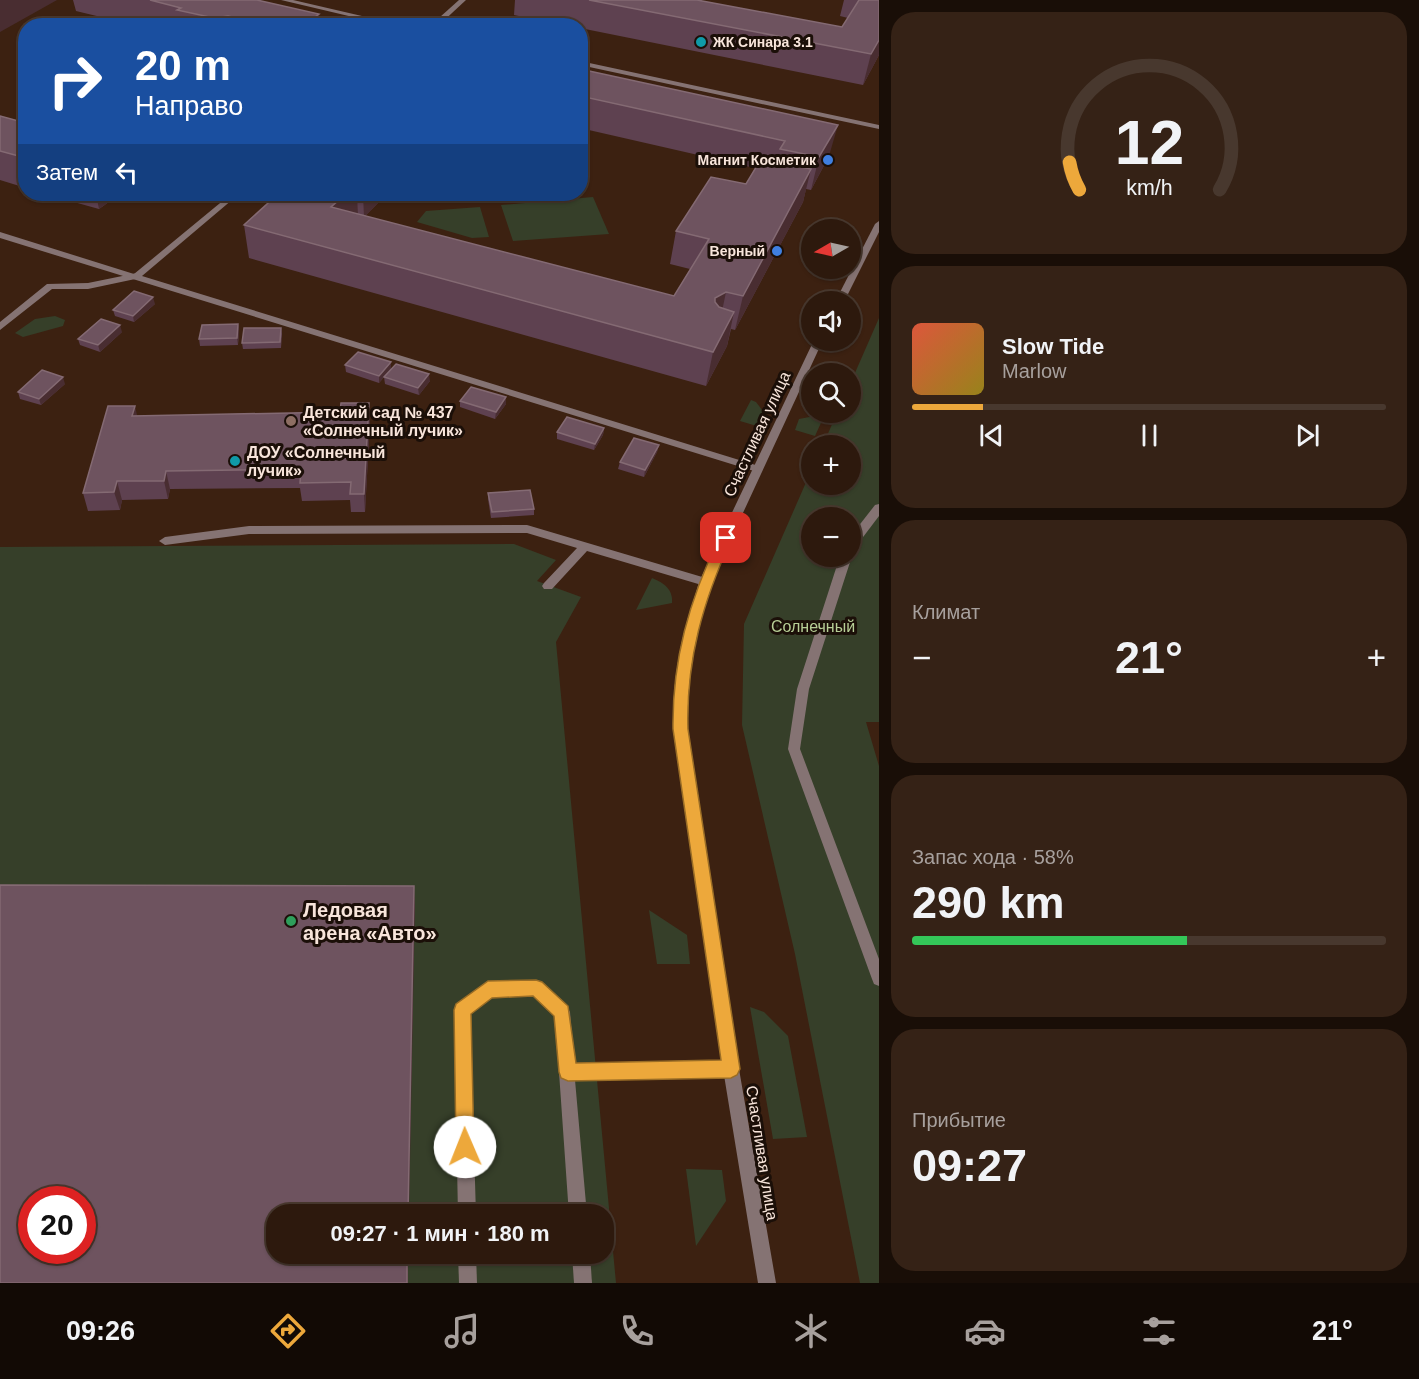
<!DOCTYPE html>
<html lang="ru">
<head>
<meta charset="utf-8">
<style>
	body { margin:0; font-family:Arial,sans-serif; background:#352216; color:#f1f3f6; height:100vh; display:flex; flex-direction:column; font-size:22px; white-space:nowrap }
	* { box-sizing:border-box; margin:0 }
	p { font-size:20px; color:#a7a09d }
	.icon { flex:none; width:33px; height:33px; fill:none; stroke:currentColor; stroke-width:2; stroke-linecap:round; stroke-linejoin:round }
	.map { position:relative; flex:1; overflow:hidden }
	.details { display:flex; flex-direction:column; gap:12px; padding:12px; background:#190e07; width:540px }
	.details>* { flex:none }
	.top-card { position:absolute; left:18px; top:18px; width:570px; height:183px; border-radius:24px; box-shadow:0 2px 4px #0004,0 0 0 2px #48382e; background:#1a4fa0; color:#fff; overflow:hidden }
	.needle { width:39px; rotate:261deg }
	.buttons { position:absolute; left:801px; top:219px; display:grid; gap:12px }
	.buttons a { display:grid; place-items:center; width:60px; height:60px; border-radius:50%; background:#2d190d; box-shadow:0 2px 4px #0004,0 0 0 2px #48382e; font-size:30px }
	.speed { position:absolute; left:18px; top:1186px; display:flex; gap:12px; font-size:30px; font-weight:700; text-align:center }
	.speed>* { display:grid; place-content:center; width:78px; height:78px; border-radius:50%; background:#2d190d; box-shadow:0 2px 4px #0004,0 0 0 2px #48382e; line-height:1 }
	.speed .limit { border:9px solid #d22; background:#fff; color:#111 }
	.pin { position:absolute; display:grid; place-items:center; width:51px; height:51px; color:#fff; margin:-26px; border-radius:12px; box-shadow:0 3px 9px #0006 }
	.me { position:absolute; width:66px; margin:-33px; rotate:359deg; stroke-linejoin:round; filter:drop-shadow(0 0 4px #0008) }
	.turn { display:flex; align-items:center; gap:21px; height:126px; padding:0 18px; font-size:27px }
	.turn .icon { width:78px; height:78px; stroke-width:2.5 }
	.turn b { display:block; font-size:42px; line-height:51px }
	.then { display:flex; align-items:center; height:57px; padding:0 18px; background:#0003; gap:12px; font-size:22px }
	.big { font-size:45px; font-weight:700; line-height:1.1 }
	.details .widget { flex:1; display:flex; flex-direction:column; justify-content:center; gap:9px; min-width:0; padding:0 21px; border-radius:24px; background:#352216 }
	.details .dial { align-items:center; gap:0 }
	.dial svg { height:156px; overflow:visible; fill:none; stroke:#48382e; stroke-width:7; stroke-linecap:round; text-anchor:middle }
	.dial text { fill:#f1f3f6; stroke:none }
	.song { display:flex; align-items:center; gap:18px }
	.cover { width:72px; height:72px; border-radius:9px; background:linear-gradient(135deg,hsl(10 70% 55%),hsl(50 70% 35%)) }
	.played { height:6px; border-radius:3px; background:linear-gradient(90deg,#eda83b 15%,#48382e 15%) }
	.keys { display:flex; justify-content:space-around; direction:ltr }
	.heat { display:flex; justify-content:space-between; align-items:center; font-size:33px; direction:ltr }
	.charge { height:9px; border-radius:4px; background:linear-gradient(90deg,#34c759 58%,#48382e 0) }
	.trip { position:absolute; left:266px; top:1204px; width:348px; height:60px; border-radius:24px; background:#2d190d; box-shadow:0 2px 4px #0004,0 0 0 2px #48382e; font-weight:700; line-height:60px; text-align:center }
	.tabs { display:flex; height:96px; justify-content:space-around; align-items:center; background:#120a05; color:#a7a09d }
	.tabs .icon { width:42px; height:42px }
	.tabs .current { color:#eda83b }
	.tabs b { font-size:27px; color:#f1f3f6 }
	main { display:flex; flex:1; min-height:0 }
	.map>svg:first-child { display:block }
	.green { fill:#363f29; fill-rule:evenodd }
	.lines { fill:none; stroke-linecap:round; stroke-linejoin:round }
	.service { fill:#857373; fill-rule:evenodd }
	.pedestrian { fill:#857373; fill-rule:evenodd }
	.minor { fill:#857373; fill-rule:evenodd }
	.tertiary { fill:#857373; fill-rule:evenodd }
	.wall { fill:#5e4150 }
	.shaded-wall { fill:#492d31 }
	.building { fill:#6e535f; stroke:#846a73; stroke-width:1.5; fill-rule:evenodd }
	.route { fill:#eda83b; stroke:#9a6d26; stroke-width:1.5 }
	.culture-dot { fill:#0f9aa8; stroke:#1b0f08; stroke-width:2 }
	.shop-dot { fill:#3f7fe0; stroke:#1b0f08; stroke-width:2 }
	.education-dot { fill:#8d6e63; stroke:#1b0f08; stroke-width:2 }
	.leisure-dot { fill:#2e9e5b; stroke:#1b0f08; stroke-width:2 }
	.labels { text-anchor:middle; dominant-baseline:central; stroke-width:6; stroke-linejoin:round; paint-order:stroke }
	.far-poi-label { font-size:14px; font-weight:bold; fill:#f8e5db; stroke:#1b0f08; text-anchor:end }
	.poi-label { font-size:16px; font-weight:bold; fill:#f8e5db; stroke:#1b0f08; text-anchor:start }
	.street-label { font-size:16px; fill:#f8e5db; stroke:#1b0f08 }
	.park-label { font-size:16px; fill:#b7ce96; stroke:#1b0f08 }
	.near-poi-label { font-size:20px; font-weight:bold; fill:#f8e5db; stroke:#1b0f08; text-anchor:start }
</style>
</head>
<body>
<main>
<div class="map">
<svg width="879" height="1283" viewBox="0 0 879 1283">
	<rect width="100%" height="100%" fill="#3c2111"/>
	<g class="green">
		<polygon points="593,197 609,234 513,241 501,205"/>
		<polygon points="480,207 489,237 472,238 417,222 426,211"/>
		<polygon points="55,316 65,320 63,326 23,337 15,333 35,319"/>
		<path d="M879 318V722H866L879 766V1283H860L795 954 742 725 744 624 811 471 812 484H850V446L823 445 837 413 850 412 851 382ZM812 518H850V556H812Z"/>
		<polygon points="751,400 756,402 766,415 760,427 740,421"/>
		<polygon points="825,414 815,436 795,430 799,419"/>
		<path d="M514 544 556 560 537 581 581 597 556 642 616 1283H0V547ZM32 1200H82V1251H32ZM276 1215H603V1254H276Z"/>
		<path d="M652 578C664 583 673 589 672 603L636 610Z"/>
		<polygon points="649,910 687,935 690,964 657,964"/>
		<polygon points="750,1007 764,1012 788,1036 807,1137 773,1139"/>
		<polygon points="686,1169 722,1170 726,1201 696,1246"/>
	</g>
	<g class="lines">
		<g class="service">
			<polygon points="527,525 709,579 711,582 705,586 587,551 552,589 544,589 542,586 544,583 577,548 527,533 249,534 165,545 159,541 165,537 249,526"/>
			<polygon points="536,981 541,983 567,1007 570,1012 574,1064 731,1061 737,1063 739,1069 737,1075 731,1077 575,1080 587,1215 569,1215 555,1015 533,995 491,996 470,1013 476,1215 458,1215 454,1010 457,1005 488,982"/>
			<polygon points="458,1254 476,1254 477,1283 459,1283"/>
			<polygon points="572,1254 590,1254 592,1283 574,1283"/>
		</g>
		<g class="pedestrian">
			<polygon points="137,273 141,276 140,278 88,289 52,289 0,330 0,322 47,284 88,283"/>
			<polygon points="879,504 879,516 854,549 850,550 850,537 875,505"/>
			<polygon points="850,554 852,556 809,689 800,749 879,959 879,986 874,984 872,979 788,749 797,689 840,556 850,556"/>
		</g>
		<g class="minor">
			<polygon points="281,0 293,0 405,26 391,26"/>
			<polygon points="459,0 466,0 438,26 430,26"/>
			<polygon points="580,61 879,125 879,129 580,65"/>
			<polygon points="231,194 239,194 142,276 762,467 763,469 758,473 754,471 0,238 0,232 134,274"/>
		</g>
		<g class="tertiary">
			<polygon points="879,221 879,232 844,302 835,302 875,224"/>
			<polygon points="814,340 823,340 711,582 693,647 686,693 686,729 739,1069 776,1283 758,1283 723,1069 674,729 674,693 681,647 699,582"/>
		</g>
	</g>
	<g class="wall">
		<polygon points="73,0 257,0 320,26 138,26 76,11"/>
		<polygon points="515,0 697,0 842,27 848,18 840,16 844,0 879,0 879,55 863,85 580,28 580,26 566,26 514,15"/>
		<polygon points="580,69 829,156 811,190 806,189 803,202 735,330 731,329 727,346 706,386 249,258 244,225 278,194 387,194 365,216 674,296 690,269 670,264 676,231 746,184 755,168 580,128"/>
		<polygon points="0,116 26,123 26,188 0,180"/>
		<polygon points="45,194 120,194 99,209"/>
		<polygon points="155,304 134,322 115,316 113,310"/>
		<polygon points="238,324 239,331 238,345 200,346 199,339"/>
		<polygon points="281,328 282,334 281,348 243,349 242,343"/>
		<polygon points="122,332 100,352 80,345 78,339"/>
		<polygon points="391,362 391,369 430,381 419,395 385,384 384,377 391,369 379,383 346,372 345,365"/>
		<polygon points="65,384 41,405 20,399 18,392"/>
		<polygon points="460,401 506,404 495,419 460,407"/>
		<polygon points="137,416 370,421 365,512 351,512 350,500 302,501 300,488 170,489 168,499 122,500 120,510 88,511 83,493"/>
		<polygon points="604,428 603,435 594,450 557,439 557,432"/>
		<polygon points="659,445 657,452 644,477 618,469 620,462"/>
		<polygon points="488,493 534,509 534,515 491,518 488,499"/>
	</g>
	<g class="shaded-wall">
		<polygon points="0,0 57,0 0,32"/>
		<polygon points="319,14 320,26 302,26"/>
		<polygon points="228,16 229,26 215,26 214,18"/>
		<polygon points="879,40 879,55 863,85 871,54"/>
		<polygon points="838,125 829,156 811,190 819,157"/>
		<polygon points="811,169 803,202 735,330 743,296"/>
		<polygon points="96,194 120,194 99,209"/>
		<polygon points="346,194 357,194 358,216 331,207"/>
		<polygon points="363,194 387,194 364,217"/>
		<polygon points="726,292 719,326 708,331 715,298"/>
		<polygon points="153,297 155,304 134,322 133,316"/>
		<polygon points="734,312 727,346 706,386 713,352"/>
		<polygon points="238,324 239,331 238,345 237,338"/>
		<polygon points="120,325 122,332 100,352 98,345"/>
		<polygon points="391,362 391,369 379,383 379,376"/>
		<polygon points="429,374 430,381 419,395 418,388"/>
		<polygon points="63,377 65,384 41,405 39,399"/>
		<polygon points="506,397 506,404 495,419 496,412"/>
		<polygon points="369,403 370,421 365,512 364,494"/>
		<polygon points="135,406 139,424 132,416"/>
		<polygon points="604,428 603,435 594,450 595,444"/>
		<polygon points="659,445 657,452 644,477 645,470"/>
		<polygon points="166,471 170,489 168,499 164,481"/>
		<polygon points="117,481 122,500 120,510 114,492"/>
		<polygon points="414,886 415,906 409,1215 408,1215"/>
		<rect x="407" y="1254" width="1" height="29"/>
	</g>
	<g class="building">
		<polygon points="150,0 257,0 319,14 302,26 244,26 250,21 228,16 214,18 177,10 181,8"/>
		<polygon points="589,0 697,0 842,27 859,0 879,0 879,40 871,54"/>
		<polygon points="580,69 838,125 819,157 780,149 785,141 580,96"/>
		<polygon points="0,116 26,123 26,158 0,151"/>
		<polygon points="761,159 811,169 743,296 726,292 715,298 715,302 719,307 734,312 713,352 244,225 278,194 346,194 331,207 674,296 709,239 676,231 711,177 746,184"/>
		<polygon points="134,291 153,297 133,316 113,310"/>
		<polygon points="101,319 120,325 98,345 78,339"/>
		<polygon points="238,324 237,338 199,339 202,325"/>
		<polygon points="244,328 281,328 280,342 242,343"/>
		<polygon points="358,352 391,362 379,376 345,365"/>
		<polygon points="396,364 429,374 418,388 384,377"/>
		<polygon points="42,370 63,377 39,399 18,392"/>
		<polygon points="471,387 506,397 496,412 460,401"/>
		<polygon points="341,403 369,403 364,494 350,494 351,482 300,483 301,469 166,471 164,481 117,481 114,492 83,493 108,406 135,406 132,416 340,412"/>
		<polygon points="567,417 604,428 595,444 557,432"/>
		<polygon points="634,438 659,445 645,470 620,462"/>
		<polygon points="530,490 534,509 492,512 488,493"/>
		<path d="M0 885 414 886 408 1215H276V1254H407V1283H0ZM32 1200H82V1251H32Z"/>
	</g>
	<path class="route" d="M726 534 732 538C703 601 686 660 688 729L740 1069 737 1075 731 1078 568 1081 561 1078 559 1072 554 1016 533 996 492 998 471 1014 474 1147 472 1153 465 1156 459 1153 456 1147 454 1010 456 1004 488 981 536 980 542 982 568 1006 576 1063 721 1060 673 729C672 660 689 601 719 538Z"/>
	<g class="culture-dot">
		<circle cx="701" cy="42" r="6"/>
		<circle cx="235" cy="461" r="6"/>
	</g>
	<g class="shop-dot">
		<circle cx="828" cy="160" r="6"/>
		<circle cx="777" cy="251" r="6"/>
	</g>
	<circle class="education-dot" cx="291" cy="421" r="6"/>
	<circle class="leisure-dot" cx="291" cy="921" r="6"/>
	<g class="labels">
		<g class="far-poi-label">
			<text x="713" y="42" text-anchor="start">ЖК Синара 3.1</text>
			<text x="816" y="160">Магнит Косметик</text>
			<text x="765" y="251">Верный</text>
		</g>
		<g class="poi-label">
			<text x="303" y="412">Детский сад № 437<tspan x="303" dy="18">«Солнечный лучик»</tspan></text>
			<text x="247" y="452">ДОУ «Солнечный<tspan x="247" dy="18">лучик»</tspan></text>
		</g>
		<g class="street-label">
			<text transform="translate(757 434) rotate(-65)">Счастливая улица</text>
			<text transform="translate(762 1153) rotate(81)">Счастливая улица</text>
		</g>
		<g class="park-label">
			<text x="813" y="626">Солнечный</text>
		</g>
		<g class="near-poi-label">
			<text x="303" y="910">Ледовая<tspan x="303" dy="23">арена «Авто»</tspan></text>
		</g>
	</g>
</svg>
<div class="buttons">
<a><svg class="needle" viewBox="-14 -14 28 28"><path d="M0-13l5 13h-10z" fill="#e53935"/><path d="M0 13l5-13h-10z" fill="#a7a09d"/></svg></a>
<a><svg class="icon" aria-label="sound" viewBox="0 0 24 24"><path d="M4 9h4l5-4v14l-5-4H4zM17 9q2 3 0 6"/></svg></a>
<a><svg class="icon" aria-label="search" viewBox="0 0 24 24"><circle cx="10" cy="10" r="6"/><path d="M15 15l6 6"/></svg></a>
<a>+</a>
<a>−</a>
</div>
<div class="speed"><div class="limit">20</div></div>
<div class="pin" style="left:726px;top:538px;background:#d93025"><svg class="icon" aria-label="arrive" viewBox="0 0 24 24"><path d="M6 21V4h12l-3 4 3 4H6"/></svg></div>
<svg class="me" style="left:465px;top:1147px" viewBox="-20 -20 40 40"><circle r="19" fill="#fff"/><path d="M0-13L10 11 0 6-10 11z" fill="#eda83b"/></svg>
<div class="trip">09:27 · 1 мин · 180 m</div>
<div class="top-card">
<div class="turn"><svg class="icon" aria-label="right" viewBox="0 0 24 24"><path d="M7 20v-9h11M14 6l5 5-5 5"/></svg><div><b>20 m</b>Направо</div></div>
<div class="then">Затем<svg class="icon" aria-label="left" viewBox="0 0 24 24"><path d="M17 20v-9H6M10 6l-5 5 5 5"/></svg></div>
</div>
</div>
<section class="details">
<div class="widget dial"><svg viewBox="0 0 100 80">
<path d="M14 69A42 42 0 1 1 86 69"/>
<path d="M14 69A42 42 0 0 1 9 55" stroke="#eda83b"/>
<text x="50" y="56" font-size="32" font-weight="700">12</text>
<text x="50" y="72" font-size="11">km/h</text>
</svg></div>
<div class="widget">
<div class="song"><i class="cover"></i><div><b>Slow Tide</b><p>Marlow</p></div></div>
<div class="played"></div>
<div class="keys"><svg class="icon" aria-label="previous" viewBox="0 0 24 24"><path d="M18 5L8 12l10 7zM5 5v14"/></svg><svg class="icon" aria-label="pause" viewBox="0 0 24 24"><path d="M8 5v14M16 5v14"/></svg><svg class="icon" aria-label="next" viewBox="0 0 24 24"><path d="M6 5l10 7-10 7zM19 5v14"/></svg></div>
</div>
<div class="widget"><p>Климат</p>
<div class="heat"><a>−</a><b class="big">21°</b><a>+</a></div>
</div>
<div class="widget"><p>Запас хода · 58%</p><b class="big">290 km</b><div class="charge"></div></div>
<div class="widget"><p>Прибытие</p><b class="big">09:27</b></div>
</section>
</main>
<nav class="tabs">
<b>09:26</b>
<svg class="icon current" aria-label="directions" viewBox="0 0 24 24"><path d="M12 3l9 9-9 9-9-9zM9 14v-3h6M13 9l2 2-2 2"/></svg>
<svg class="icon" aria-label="music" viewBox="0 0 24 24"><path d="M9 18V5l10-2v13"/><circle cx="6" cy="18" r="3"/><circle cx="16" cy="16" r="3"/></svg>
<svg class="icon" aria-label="phone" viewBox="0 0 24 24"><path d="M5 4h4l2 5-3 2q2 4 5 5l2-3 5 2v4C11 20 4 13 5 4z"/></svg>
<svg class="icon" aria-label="climate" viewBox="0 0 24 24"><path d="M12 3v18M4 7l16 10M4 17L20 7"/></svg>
<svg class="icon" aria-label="car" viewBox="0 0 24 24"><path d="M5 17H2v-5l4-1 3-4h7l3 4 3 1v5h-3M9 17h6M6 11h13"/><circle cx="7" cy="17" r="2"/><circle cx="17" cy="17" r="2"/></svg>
<svg class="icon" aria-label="filters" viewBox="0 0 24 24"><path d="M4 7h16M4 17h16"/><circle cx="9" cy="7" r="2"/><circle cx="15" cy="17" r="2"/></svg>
<b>21°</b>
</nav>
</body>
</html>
